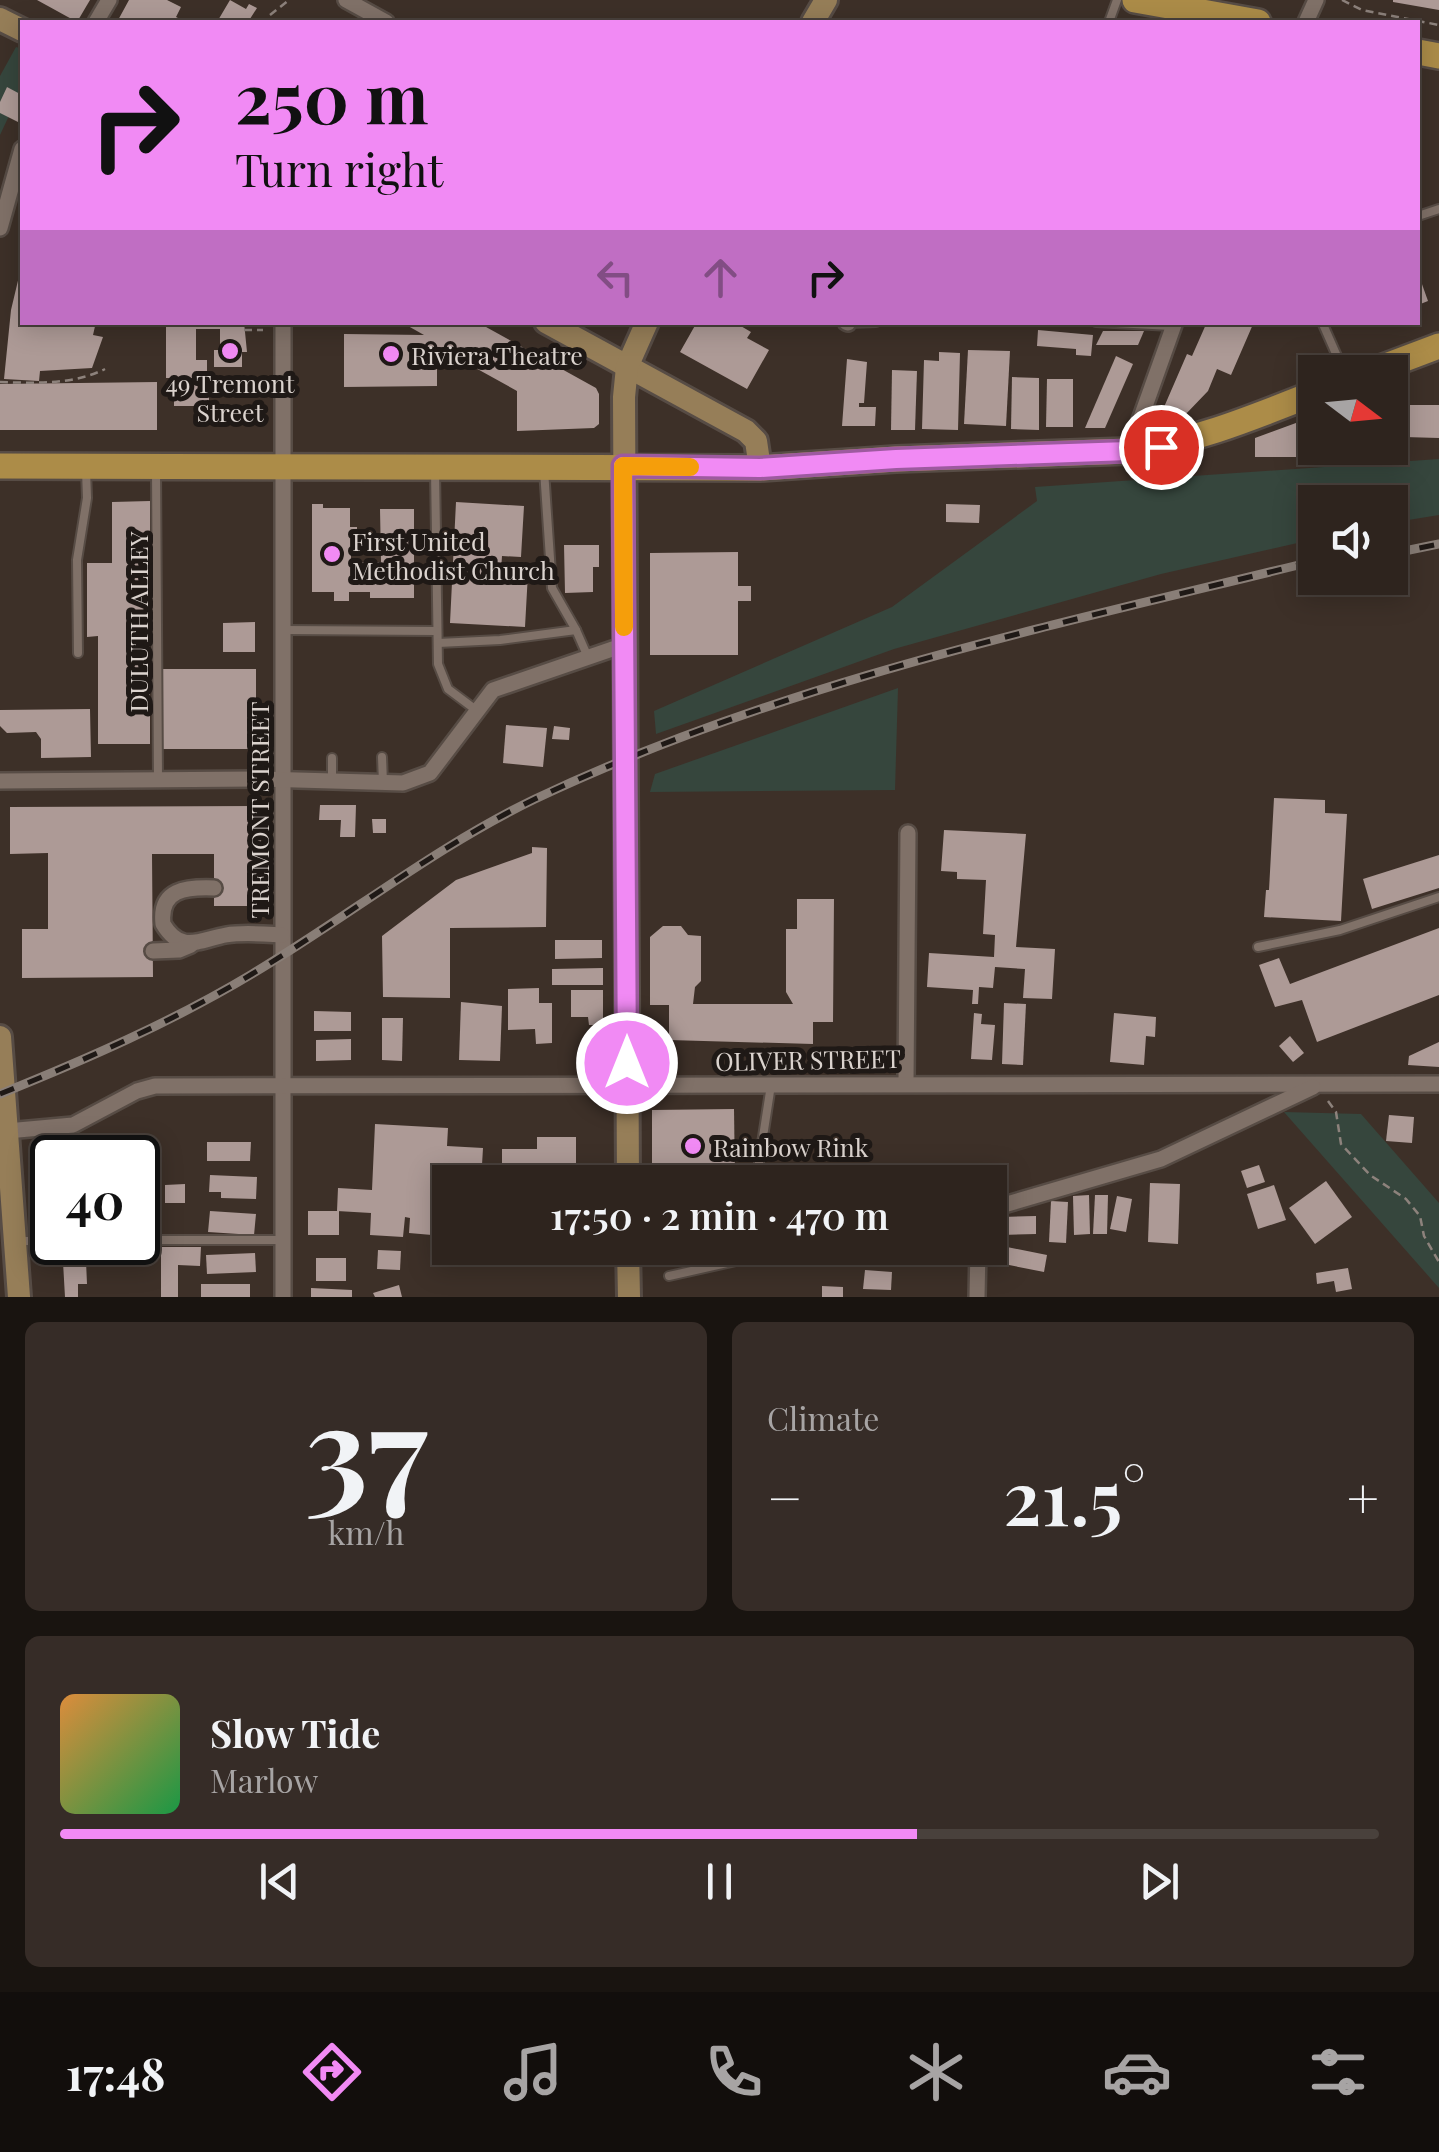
<!DOCTYPE html>
<html lang="en">
<head>
<meta charset="utf-8">
<style>
	body { margin:0; font-family:"Playfair Display",serif; background:#362c27; color:#f1f3f6; height:100vh; display:flex; flex-direction:column; font-size:38px; white-space:nowrap }
	* { box-sizing:border-box; margin:0 }
	p { font-size:32px; color:#a7a4a4 }
	.icon { flex:none; width:55px; height:55px; fill:none; stroke:currentColor; stroke-width:2; stroke-linecap:round; stroke-linejoin:round }
	.map { position:relative; height:1297px; overflow:hidden }
	.side { display:flex; flex-direction:column; gap:25px; padding:25px; background:#191410; flex:1 }
	.side>* { flex:none }
	.guide { position:absolute; left:20px; top:20px; width:1400px; height:305px; border-radius:0px; box-shadow:0 5px 25px #0003,0 0 0 2px #49413c; background:#f18af4; color:#111; overflow:hidden }
	.needle { width:65px; rotate:106deg }
	.tools { position:absolute; left:1298px; top:355px; display:grid; gap:20px }
	.tools a { display:grid; place-items:center; width:110px; height:110px; border-radius:0px; background:#2e241e; box-shadow:0 5px 25px #0003,0 0 0 2px #49413c; font-size:50px }
	.speed { position:absolute; left:30px; top:1135px; display:flex; gap:20px; font-size:50px; font-weight:700; text-align:center }
	.speed>* { display:grid; place-content:center; width:130px; height:130px; border-radius:50%; background:#2e241e; box-shadow:0 5px 25px #0003,0 0 0 2px #49413c; line-height:1 }
	.speed .limit { border:5px solid #111; border-radius:15px; background:#fff; color:#111 }
	.pin { position:absolute; display:grid; place-items:center; width:85px; height:85px; color:#fff; margin:-42px; border:5px solid #fff; border-radius:50%; box-shadow:0 2px 10px #0007 }
	.me { position:absolute; width:110px; margin:-55px; rotate:0deg; stroke-linejoin:round; filter:drop-shadow(0 0 8px #0008) }
	.turn { display:flex; align-items:center; gap:35px; height:210px; padding:0 50px; font-size:45px }
	.turn .icon { width:130px; height:130px; stroke-width:2.5 }
	.turn b { display:block; font-size:70px; line-height:85px }
	.lanes { display:flex; align-items:center; height:95px; padding:0 50px; background:#0003; justify-content:center; gap:50px; direction:ltr }
	.lanes .off { opacity:.35 }
	.big { font-size:75px; font-weight:600; line-height:1.1 }
	.side .card { flex:1; display:flex; flex-direction:column; justify-content:center; gap:15px; min-width:0; padding:0 35px; border-radius:15px; background:#362c27 }
	.side .dial { align-items:center; gap:0 }
	.dial b { font-size:130px; line-height:1 }
	.song { display:flex; align-items:center; gap:30px }
	.cover { width:120px; height:120px; border-radius:15px; background:linear-gradient(135deg,hsl(30 70% 55%),hsl(140 70% 35%)) }
	.played { height:10px; border-radius:5px; background:linear-gradient(90deg,#f18af4 65%,#49413c 65%) }
	.keys { display:flex; justify-content:space-around; direction:ltr }
	.heat { display:flex; justify-content:space-between; align-items:center; font-size:55px; direction:ltr }
	.side .tiles { flex:1; display:grid; gap:25px; grid-template-columns:1fr 1fr }
	.card:last-child { grid-column:span 2 }
	.trip { position:absolute; left:432px; top:1165px; width:575px; height:100px; border-radius:0px; background:#2e241e; box-shadow:0 5px 25px #0003,0 0 0 2px #49413c; font-weight:600; line-height:100px; text-align:center }
	.tabs { display:flex; height:160px; justify-content:space-around; align-items:center; background:#120e0c; color:#a7a4a4 }
	.tabs .icon { width:70px; height:70px }
	.tabs .on { color:#f18af4 }
	.tabs b { font-size:45px; color:#f1f3f6 }
	.map>svg:first-child { display:block }
	.green { fill:#36463d }
	.building { fill:#ad9a96 }
	.lines { fill:none; stroke-linecap:round; stroke-linejoin:round }
	.lane-casing { stroke:#574c45; stroke-width:12 }
	.street-casing { stroke:#574c45; stroke-width:20 }
	.secondary-casing { stroke:#574c45; stroke-width:28 }
	.primary-casing { stroke:#574c45; stroke-width:30 }
	.path { stroke:#8d827c; stroke-width:2.5; stroke-dasharray:8 5; stroke-linecap:butt }
	.lane { stroke:#807168; stroke-width:8 }
	.street { stroke:#807168; stroke-width:15 }
	.secondary { stroke:#967e58; stroke-width:22 }
	.primary { stroke:#ac8c48; stroke-width:25 }
	.rail-casing { stroke:#897e77; stroke-width:9 }
	.rail { stroke:#1f1916; stroke-width:5; stroke-dasharray:15; stroke-linecap:butt }
	.route-casing { stroke:#9d5a9f; stroke-width:25 }
	.route { stroke:#f18af4; stroke-width:18 }
	.slow { stroke:#f59e0b; stroke-width:18 }
	.poi-dot { fill:#f18af4; stroke:#1f1916; stroke-width:4 }
	.labels { text-anchor:middle; dominant-baseline:central; stroke-width:10; stroke-linejoin:round; paint-order:stroke }
	.poi-label { font-size:25px; fill:#dbd3ce; stroke:#1f1916; text-anchor:start }
	.street-label { font-size:25px; fill:#dbd3ce; stroke:#1f1916 }
</style>
</head>
<body>
<div class="map">
<svg width="1439" height="1297" viewBox="0 0 1439 1297">
	<rect width="100%" height="100%" fill="#3d3028"/>
	<g class="green">
		<polygon points="16,47 22,49 22,88 0,135 0,76"/>
		<polygon points="1439,459 1439,515 1390,523 1390,502 1315,502 1315,539 1161,574 894,649 656,734 654,711 892,607 1037,501 1035,487"/>
		<polygon points="898,688 895,790 650,792 655,774"/>
		<polygon points="1284,1112 1361,1114 1439,1203 1439,1288"/>
	</g>
	<g class="building">
		<polygon points="37,0 90,0 77,22"/>
		<polygon points="129,0 167,0 181,7 176,17 186,22 117,22"/>
		<polygon points="230,0 246,9 249,4 257,8 248,22 217,22"/>
		<polygon points="1393,0 1439,0 1439,10 1393,2"/>
		<polygon points="7,87 22,95 22,124 0,113 0,102"/>
		<polygon points="21,268 22,322 96,322 93,335 103,337 92,368 40,371 39,381 4,379 11,310"/>
		<polygon points="1418,273 1428,301 1418,305"/>
		<polygon points="166,322 244,322 247,352 242,352 242,367 214,367 214,350 220,350 220,329 196,329 196,360 207,360 207,378 166,378"/>
		<polygon points="401,322 477,322 596,388 599,394 599,424 594,428 517,431 517,391 443,350 440,355 437,354 437,386 344,387 344,334 424,335"/>
		<polygon points="697,322 734,322 751,332 747,338 769,350 747,389 680,352"/>
		<polygon points="1207,322 1254,322 1231,375 1217,369 1208,391 1184,416 1161,414 1187,354 1192,356"/>
		<polygon points="1038,330 1093,335 1091,356 1076,355 1076,349 1037,346"/>
		<polygon points="1103,331 1144,331 1138,345 1096,345"/>
		<polygon points="968,350 1010,351 1006,426 964,424"/>
		<polygon points="939,352 960,353 958,430 922,429 924,360 939,361"/>
		<polygon points="1116,356 1133,364 1105,428 1085,428"/>
		<polygon points="847,359 867,362 864,403 859,403 859,407 876,407 875,426 842,426"/>
		<polygon points="892,370 917,371 915,430 891,430"/>
		<polygon points="1012,377 1039,378 1039,430 1011,429"/>
		<polygon points="1047,379 1073,379 1073,427 1046,427"/>
		<polygon points="157,382 157,430 0,430 0,384"/>
		<rect x="174" y="383" width="35" height="23"/>
		<polygon points="1405,405 1439,405 1439,438 1404,437"/>
		<polygon points="1315,416 1315,448 1379,448 1379,457 1255,457 1255,438"/>
		<polygon points="150,501 150,744 98,744 98,636 87,637 87,563 112,563 112,502"/>
		<polygon points="456,502 524,506 521,557 502,556 501,571 528,573 525,627 450,623"/>
		<polygon points="312,504 323,504 323,508 350,508 350,527 357,527 357,546 351,546 351,562 381,562 380,509 414,509 414,598 370,598 370,592 349,592 349,601 334,601 334,592 312,592"/>
		<polygon points="946,504 980,505 979,523 946,522"/>
		<polygon points="564,545 599,545 599,567 593,567 593,592 565,593"/>
		<polygon points="738,552 738,586 751,586 751,601 738,601 738,655 650,655 650,553"/>
		<polygon points="255,622 255,652 223,652 223,623"/>
		<rect x="163" y="669" width="93" height="80"/>
		<polygon points="90,709 91,757 41,758 41,739 36,732 7,733 0,726 0,710"/>
		<polygon points="506,725 547,728 543,767 503,763"/>
		<polygon points="554,726 570,728 569,740 552,739"/>
		<polygon points="1274,798 1325,800 1325,813 1347,814 1341,921 1264,917 1266,890 1269,890"/>
		<polygon points="320,805 356,805 355,837 340,837 341,820 319,820"/>
		<polygon points="261,806 261,906 214,906 214,854 152,854 153,977 22,978 22,929 48,929 48,853 10,854 10,807"/>
		<polygon points="372,819 386,819 386,833 373,833"/>
		<polygon points="944,830 1026,834 1016,947 1055,949 1052,999 1023,998 1025,969 995,967 993,988 979,987 978,1004 972,1004 973,990 927,987 929,953 994,957 995,935 983,934 986,880 957,879 957,872 941,871"/>
		<polygon points="532,847 547,848 546,927 450,928 450,998 383,997 382,936 456,880 532,853"/>
		<polygon points="1439,855 1439,888 1372,909 1363,879"/>
		<polygon points="797,899 834,899 833,1022 813,1022 813,1044 669,1040 669,1005 650,1005 650,937 663,926 681,926 688,935 701,936 701,981 695,987 693,1004 793,1004 786,992 786,929 797,929"/>
		<polygon points="1439,928 1439,995 1317,1042 1302,1000 1275,1007 1259,965 1279,958 1290,984"/>
		<polygon points="555,940 602,940 602,958 555,959"/>
		<polygon points="603,968 603,985 552,985 552,969"/>
		<polygon points="539,988 539,1003 552,1003 552,1043 536,1044 535,1029 508,1030 508,989"/>
		<polygon points="571,990 603,990 603,1025 589,1025 588,1017 571,1017"/>
		<polygon points="461,1002 502,1006 500,1061 459,1060"/>
		<polygon points="1004,1003 1026,1004 1023,1065 1002,1064"/>
		<polygon points="314,1011 351,1012 351,1031 314,1031"/>
		<polygon points="974,1013 982,1014 981,1024 995,1025 992,1060 971,1059"/>
		<polygon points="1114,1013 1156,1017 1155,1037 1146,1036 1144,1065 1110,1062"/>
		<polygon points="382,1018 403,1018 402,1061 382,1060"/>
		<polygon points="1290,1036 1304,1053 1293,1062 1279,1046"/>
		<polygon points="351,1039 351,1060 316,1061 316,1040"/>
		<polygon points="1439,1042 1439,1067 1408,1065 1409,1056"/>
		<polygon points="734,1109 735,1182 652,1182 652,1110"/>
		<polygon points="1389,1115 1414,1117 1412,1143 1386,1141"/>
		<polygon points="375,1124 448,1128 447,1146 483,1148 481,1182 450,1182 450,1227 433,1226 432,1235 409,1233 410,1218 405,1217 403,1237 370,1235 371,1213 337,1211 338,1188 372,1190"/>
		<polygon points="537,1137 576,1137 576,1182 502,1182 502,1149 537,1149"/>
		<polygon points="207,1142 251,1142 250,1161 207,1161"/>
		<polygon points="953,1164 957,1182 881,1182"/>
		<polygon points="1259,1165 1265,1182 1247,1188 1241,1171"/>
		<polygon points="210,1175 257,1177 256,1199 221,1198 221,1192 209,1192"/>
		<polygon points="1326,1181 1352,1217 1315,1244 1289,1208"/>
		<polygon points="1150,1183 1180,1184 1178,1244 1148,1242"/>
		<polygon points="185,1184 185,1203 165,1203 165,1185"/>
		<polygon points="1274,1185 1286,1220 1258,1229 1247,1194"/>
		<polygon points="1089,1195 1090,1234 1074,1235 1073,1196"/>
		<polygon points="1095,1195 1108,1195 1107,1234 1093,1234"/>
		<polygon points="1117,1196 1132,1199 1126,1232 1110,1229"/>
		<polygon points="1051,1201 1068,1202 1066,1243 1049,1242"/>
		<polygon points="210,1211 256,1214 254,1235 208,1232"/>
		<rect x="308" y="1211" width="31" height="24"/>
		<polygon points="1036,1216 1036,1234 1001,1235 1001,1217"/>
		<polygon points="161,1247 201,1247 200,1266 178,1265 178,1297 161,1297"/>
		<polygon points="1007,1247 1047,1255 1044,1272 1004,1264"/>
		<polygon points="378,1250 401,1251 400,1270 377,1269"/>
		<polygon points="255,1253 256,1272 207,1274 206,1255"/>
		<rect x="316" y="1258" width="30" height="23"/>
		<polygon points="86,1261 87,1284 78,1284 78,1297 65,1297 63,1262"/>
		<polygon points="1348,1268 1352,1289 1336,1292 1334,1281 1317,1284 1316,1273"/>
		<polygon points="865,1270 892,1272 891,1290 863,1289"/>
		<rect x="201" y="1284" width="49" height="13"/>
		<polygon points="399,1285 402,1297 375,1297 373,1293"/>
		<polygon points="822,1286 843,1287 843,1297 822,1297"/>
		<polygon points="311,1288 352,1290 352,1297 311,1297"/>
	</g>
	<g class="lines">
		<g class="lane-casing">
			<g id="lane">
				<polyline points="1109,22 1117,0"/>
				<polyline points="1418,216 1439,209"/>
				<polyline points="1096,322 1171,326"/>
				<polyline points="1322,322 1344,372"/>
				<polyline points="848,323 876,322"/>
				<polyline points="156,469 158,779"/>
				<polyline points="435,470 438,664 448,689 476,710"/>
				<polyline points="544,470 552,588 576,630"/>
				<polyline points="283,630 437,631"/>
				<polyline points="438,643 500,640 576,630 587,655"/>
				<polyline points="78,653 77,560 87,498 86,470"/>
				<polyline points="382,757 383,783"/>
				<polyline points="332,782 332,758"/>
				<polyline points="1258,947 1340,930 1439,897"/>
				<polyline points="756,1182 771,1085"/>
				<polyline points="138,1240 283,1240"/>
				<polyline points="20,1241 52,1241"/>
				<polyline points="669,1276 745,1259 746,1248"/>
			</g>
		</g>
		<g class="street-casing">
			<g id="street">
				<polyline points="346,0 386,22"/>
				<polyline points="96,22 109,0"/>
				<polyline points="1306,22 1316,0"/>
				<polyline points="0,228 22,149"/>
				<polyline points="283,322 283,1297"/>
				<polyline points="846,322 848,323"/>
				<polyline points="1129,451 1175,322"/>
				<polyline points="0,781 262,779 403,783 430,773 493,690 624,645"/>
				<path d="M214 888C186 887 159 889 163 924 181 954 199 940 226 935 244 932 264 934 282 935"/>
				<polyline points="153,951 179,950 191,945"/>
				<polyline points="906,1082 908,833"/>
				<polyline points="7,1131 73,1125 137,1091 155,1086 1439,1084"/>
				<polyline points="990,1209 1161,1159 1313,1087"/>
				<polyline points="977,1297 978,1248"/>
			</g>
		</g>
		<g class="secondary-casing">
			<g id="secondary">
				<polyline points="0,19 22,30"/>
				<polyline points="813,22 826,0"/>
				<polyline points="546,322 746,431 756,441 760,468"/>
				<polyline points="0,1037 19,1297"/>
				<polyline points="628,1182 624,397 627,367 647,322"/>
				<polyline points="628,1248 629,1297"/>
			</g>
		</g>
		<g class="primary-casing">
			<g id="primary">
				<polyline points="1135,0 1258,22"/>
				<polyline points="1418,52 1439,56"/>
				<polyline points="1370,372 1439,346"/>
				<path d="M0 466 760 468 896 459 1129 451C1194 442 1254 417 1315 393"/>
			</g>
		</g>
		<g class="path">
			<polyline points="1342,0 1362,10 1439,25"/>
			<polyline points="270,15 289,0"/>
			<polyline points="244,330 263,330"/>
			<path d="M0 382C35 383 73 385 105 369"/>
			<polyline points="1328,1101 1336,1112 1341,1144 1370,1175 1406,1199 1420,1216 1424,1236 1439,1262"/>
		</g>
		<use href="#lane" class="lane"/>
		<use href="#street" class="street"/>
		<use href="#secondary" class="secondary"/>
		<use href="#primary" class="primary"/>
		<g class="rail-casing">
			<g id="rail">
				<polyline points="1390,554 1439,544"/>
				<path d="M0 1094C87 1059 172 1022 252 974 348 917 435 847 535 799 782 682 1051 626 1315 561"/>
			</g>
		</g>
		<use href="#rail" class="rail"/>
	</g>
	<g class="lines">
		<g class="route-casing">
			<polyline id="route" points="627,1063 623,466 760,468 896,459 1129,451 1161,447"/>
		</g>
		<use href="#route" class="route"/>
		<polyline class="slow" points="624,627 623,466 690,467"/>
	</g>
	<g class="poi-dot">
		<circle cx="230" cy="351" r="10"/>
		<circle cx="391" cy="354" r="10"/>
		<circle cx="332" cy="554" r="10"/>
		<circle cx="693" cy="1146" r="10"/>
	</g>
	<g class="labels">
		<g class="poi-label">
			<text x="411" y="354">Riviera Theatre</text>
			<text x="230" y="382" text-anchor="middle">49 Tremont<tspan x="230" dy="29">Street</tspan></text>
			<text x="352" y="540">First United<tspan x="352" dy="29">Methodist Church</tspan></text>
			<text x="713" y="1146">Rainbow Rink</text>
		</g>
		<g class="street-label">
			<text transform="translate(137 622) rotate(-90)">DULUTH ALLEY</text>
			<text transform="translate(258 810) rotate(-90)">TREMONT STREET</text>
			<text transform="translate(808 1059) rotate(-1)">OLIVER STREET</text>
		</g>
	</g>
</svg>
<div class="tools">
<a><svg class="needle" viewBox="-14 -14 28 28"><path d="M0-13l5 13h-10z" fill="#e53935"/><path d="M0 13l5-13h-10z" fill="#a7a4a4"/></svg></a>
<a><svg class="icon" aria-label="sound" viewBox="0 0 24 24"><path d="M4 9h4l5-4v14l-5-4H4zM17 9q2 3 0 6"/></svg></a>
</div>
<div class="speed"><div class="limit">40</div></div>
<div class="pin" style="left:1161px;top:447px;background:#d93025"><svg class="icon" aria-label="arrive" viewBox="0 0 24 24"><path d="M6 21V4h12l-3 4 3 4H6"/></svg></div>
<svg class="me" style="left:627px;top:1063px" viewBox="-20 -20 40 40"><circle r="17" fill="#f18af4" stroke="#fff" stroke-width="3"/><path d="M0-11L8 9 0 5-8 9z" fill="#fff"/></svg>
<div class="trip">17:50 · 2 min · 470 m</div>
<div class="guide">
<div class="turn"><svg class="icon" aria-label="right" viewBox="0 0 24 24"><path d="M7 20v-9h11M14 6l5 5-5 5"/></svg><div><b>250 m</b>Turn right</div></div>
<div class="lanes"><svg class="icon off" aria-label="left" viewBox="0 0 24 24"><path d="M17 20v-9H6M10 6l-5 5 5 5"/></svg><svg class="icon off" aria-label="ahead" viewBox="0 0 24 24"><path d="M12 20V5M6 11l6-6 6 6"/></svg><svg class="icon" aria-label="right" viewBox="0 0 24 24"><path d="M7 20v-9h11M14 6l5 5-5 5"/></svg></div>
</div>
</div>
<section class="side">
<div class="tiles">
<div class="card dial"><b>37</b><p>km/h</p></div>
<div class="card"><p>Climate</p>
<div class="heat"><a>−</a><b class="big">21.5°</b><a>+</a></div>
</div>
<div class="card">
<div class="song"><i class="cover"></i><div><b>Slow Tide</b><p>Marlow</p></div></div>
<div class="played"></div>
<div class="keys"><svg class="icon" aria-label="previous" viewBox="0 0 24 24"><path d="M18 5L8 12l10 7zM5 5v14"/></svg><svg class="icon" aria-label="pause" viewBox="0 0 24 24"><path d="M8 5v14M16 5v14"/></svg><svg class="icon" aria-label="next" viewBox="0 0 24 24"><path d="M6 5l10 7-10 7zM19 5v14"/></svg></div>
</div>
</div>
</section>
<nav class="tabs">
<b>17:48</b>
<svg class="icon on" aria-label="directions" viewBox="0 0 24 24"><path d="M12 3l9 9-9 9-9-9zM9 14v-3h6M13 9l2 2-2 2"/></svg>
<svg class="icon" aria-label="music" viewBox="0 0 24 24"><path d="M9 18V5l10-2v13"/><circle cx="6" cy="18" r="3"/><circle cx="16" cy="16" r="3"/></svg>
<svg class="icon" aria-label="phone" viewBox="0 0 24 24"><path d="M5 4h4l2 5-3 2q2 4 5 5l2-3 5 2v4C11 20 4 13 5 4z"/></svg>
<svg class="icon" aria-label="climate" viewBox="0 0 24 24"><path d="M12 3v18M4 7l16 10M4 17L20 7"/></svg>
<svg class="icon" aria-label="car" viewBox="0 0 24 24"><path d="M5 17H2v-5l4-1 3-4h7l3 4 3 1v5h-3M9 17h6M6 11h13"/><circle cx="7" cy="17" r="2"/><circle cx="17" cy="17" r="2"/></svg>
<svg class="icon" aria-label="filters" viewBox="0 0 24 24"><path d="M4 7h16M4 17h16"/><circle cx="9" cy="7" r="2"/><circle cx="15" cy="17" r="2"/></svg>
</nav>
</body>
</html>
